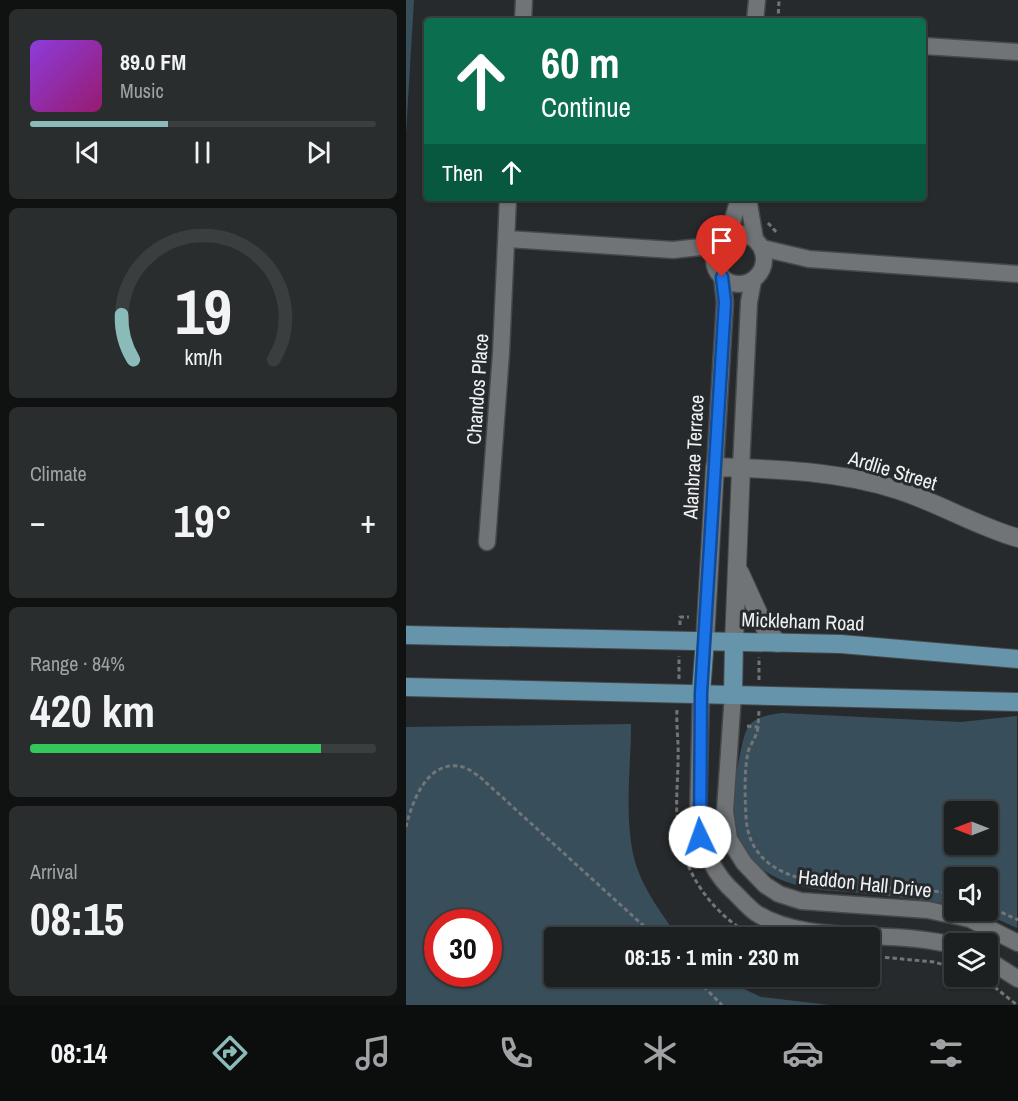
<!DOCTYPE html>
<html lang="en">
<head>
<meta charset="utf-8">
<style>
	body { margin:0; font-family:"Archivo Narrow",sans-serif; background:#2a2d2e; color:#f1f3f6; height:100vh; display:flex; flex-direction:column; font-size:22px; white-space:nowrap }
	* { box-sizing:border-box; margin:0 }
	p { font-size:20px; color:#a0a3a5 }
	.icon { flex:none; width:33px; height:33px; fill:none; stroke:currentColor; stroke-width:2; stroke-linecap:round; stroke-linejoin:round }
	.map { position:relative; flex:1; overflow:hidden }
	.details { display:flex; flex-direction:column; gap:9px; padding:9px; background:#101212; width:406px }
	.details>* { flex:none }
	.hud { position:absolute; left:18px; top:18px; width:502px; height:183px; border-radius:6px; box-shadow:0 2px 4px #0004,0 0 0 2px #3b3e3f; background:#0b6e4f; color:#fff; overflow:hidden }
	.needle { width:39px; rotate:270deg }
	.buttons { position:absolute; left:538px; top:801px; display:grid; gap:12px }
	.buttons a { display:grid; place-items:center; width:54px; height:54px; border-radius:6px; background:#1d2021; box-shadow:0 2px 4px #0004,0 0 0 2px #3b3e3f; font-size:30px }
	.speed { position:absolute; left:18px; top:909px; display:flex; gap:12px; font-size:30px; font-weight:700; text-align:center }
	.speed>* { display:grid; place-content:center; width:78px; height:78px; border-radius:50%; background:#1d2021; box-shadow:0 2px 4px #0004,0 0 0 2px #3b3e3f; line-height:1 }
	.speed .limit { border:9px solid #d22; background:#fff; color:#111 }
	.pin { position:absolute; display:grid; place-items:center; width:51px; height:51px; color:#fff; margin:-62px -26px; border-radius:50% 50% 50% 0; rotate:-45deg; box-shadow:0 0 6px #0007 }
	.pin .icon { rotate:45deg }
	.me { position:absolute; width:66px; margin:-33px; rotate:357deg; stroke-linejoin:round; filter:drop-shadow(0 0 4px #0008) }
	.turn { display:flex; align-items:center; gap:21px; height:126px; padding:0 18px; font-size:27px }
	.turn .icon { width:78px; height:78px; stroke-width:2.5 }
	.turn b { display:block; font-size:42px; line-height:51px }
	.then { display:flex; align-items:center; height:57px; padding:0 18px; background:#0003; gap:12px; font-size:22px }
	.big { font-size:45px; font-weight:700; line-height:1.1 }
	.details .card { flex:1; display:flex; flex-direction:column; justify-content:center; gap:9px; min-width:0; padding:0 21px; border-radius:9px; background:#2a2d2e }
	.details .dial { align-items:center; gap:0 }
	.dial svg { height:156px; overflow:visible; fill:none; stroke:#3b3e3f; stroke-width:7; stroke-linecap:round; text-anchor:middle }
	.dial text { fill:#f1f3f6; stroke:none }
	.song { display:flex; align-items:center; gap:18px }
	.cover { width:72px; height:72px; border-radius:9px; background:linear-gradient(135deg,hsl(270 70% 55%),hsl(320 70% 35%)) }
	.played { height:6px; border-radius:3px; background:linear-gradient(90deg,#8bbbb9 40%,#3b3e3f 40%) }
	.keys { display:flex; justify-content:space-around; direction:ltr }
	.heat { display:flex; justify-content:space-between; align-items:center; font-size:33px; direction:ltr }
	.charge { height:9px; border-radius:4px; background:linear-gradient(90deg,#34c759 84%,#3b3e3f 0) }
	.trip { position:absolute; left:138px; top:927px; width:336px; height:60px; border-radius:6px; background:#1d2021; box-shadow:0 2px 4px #0004,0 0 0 2px #3b3e3f; font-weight:700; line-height:60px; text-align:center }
	.tabs { display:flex; height:96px; justify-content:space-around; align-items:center; background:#0c0d0d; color:#a0a3a5 }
	.tabs .icon { width:42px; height:42px }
	.tabs .on { color:#8bbbb9 }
	.tabs b { font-size:27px; color:#f1f3f6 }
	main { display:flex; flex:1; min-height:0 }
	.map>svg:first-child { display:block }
	.green { fill:#384f5b; fill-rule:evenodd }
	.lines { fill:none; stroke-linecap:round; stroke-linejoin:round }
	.minor-casing { stroke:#46484a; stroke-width:19 }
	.tertiary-casing { stroke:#46484a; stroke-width:20 }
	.primary-casing { stroke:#46484a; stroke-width:20 }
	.path { stroke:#727577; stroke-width:3; stroke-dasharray:4.5 3; stroke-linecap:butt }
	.minor { stroke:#707476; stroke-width:16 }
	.tertiary { stroke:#707476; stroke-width:18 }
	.primary { stroke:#6694aa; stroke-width:18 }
	.route-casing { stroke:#114b97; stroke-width:15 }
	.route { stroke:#1a73e8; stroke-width:10 }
	.labels { text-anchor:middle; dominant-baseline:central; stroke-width:6; stroke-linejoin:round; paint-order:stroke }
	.street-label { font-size:20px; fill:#eff1f3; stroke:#272a2c }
</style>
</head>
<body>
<main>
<section class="details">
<div class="card">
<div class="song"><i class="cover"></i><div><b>89.0 FM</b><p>Music</p></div></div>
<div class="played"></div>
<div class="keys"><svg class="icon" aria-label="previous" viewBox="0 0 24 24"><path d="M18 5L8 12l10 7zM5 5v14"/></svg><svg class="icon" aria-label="pause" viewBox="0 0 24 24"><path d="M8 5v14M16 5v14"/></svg><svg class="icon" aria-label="next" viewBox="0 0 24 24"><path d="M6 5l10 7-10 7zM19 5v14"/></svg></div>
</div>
<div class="card dial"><svg viewBox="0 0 100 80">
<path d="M14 69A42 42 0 1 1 86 69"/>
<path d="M14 69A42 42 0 0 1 8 46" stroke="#8bbbb9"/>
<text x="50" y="56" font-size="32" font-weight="700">19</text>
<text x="50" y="72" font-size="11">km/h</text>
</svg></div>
<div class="card"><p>Climate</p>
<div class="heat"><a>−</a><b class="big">19°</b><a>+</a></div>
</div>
<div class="card"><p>Range · 84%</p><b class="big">420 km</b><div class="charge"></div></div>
<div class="card"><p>Arrival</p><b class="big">08:15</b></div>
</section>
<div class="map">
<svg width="612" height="1005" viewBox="0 0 612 1005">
	<rect width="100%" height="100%" fill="#272a2c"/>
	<g class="green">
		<polygon points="0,0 8,0 0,133"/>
		<path d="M376 713 555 722 611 716V928L573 911 582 910V878H549V905C517 900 485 896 453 893 435 891 416 891 398 887 328 871 319 823 333 760 340 727 339 717 376 713ZM549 812H582V844H549Z"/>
		<path d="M225 724C225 769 217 822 230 865 239 892 256 914 272 937L148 938V976L313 977 355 997 423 1005H0V727ZM32 922H82V974H32Z"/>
	</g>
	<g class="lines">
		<g class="minor-casing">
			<g id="minor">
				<polyline points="117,21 118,0"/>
				<polyline points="349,21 351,0"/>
				<polyline points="518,46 612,52"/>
				<polyline points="342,198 349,239"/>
				<circle cx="333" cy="259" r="25"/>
				<polyline points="322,237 333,198"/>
				<polyline points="101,239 267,250 313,245"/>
				<polyline points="356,248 403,259 612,274"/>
				<polyline points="309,467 319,302 316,277"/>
				<polyline points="335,468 343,302 347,281"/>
				<polyline points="81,542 95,353 102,198"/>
				<path d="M295 693 292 818C296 848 307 874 330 894 336 900 343 908 350 913 401 946 489 928 549 946"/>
				<polyline points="327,694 319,811 323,839 338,863 359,885 373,894 395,901 522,910 564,919 612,943"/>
				<polyline points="582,960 612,979"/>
			</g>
		</g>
		<g class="tertiary-casing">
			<g id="tertiary">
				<polyline points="334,573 359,628 372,643"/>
				<path d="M299 640 309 467C370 469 433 471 492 490 533 503 570 526 612 538"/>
				<polyline points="328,642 335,468"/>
			</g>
		</g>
		<g class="primary-casing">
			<g id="primary">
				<polyline points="0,635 435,644 612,659"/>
				<polyline points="0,687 612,702"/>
				<polyline points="295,693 299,640"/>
				<polyline points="327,694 328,642"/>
			</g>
		</g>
		<g class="path">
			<polyline points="372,21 373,0"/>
			<polyline points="362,223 372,234"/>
			<polyline points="274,625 274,617 283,617"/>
			<polyline points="273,679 273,656"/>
			<polyline points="353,680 353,657"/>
			<path d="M271 710C270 727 273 743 272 760 272 782 269 803 272 825 276 873 308 917 351 938"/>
			<polyline points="341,726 352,727 353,711"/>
			<path d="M352 727C351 737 345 742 342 752 338 772 339 796 340 817 345 909 488 878 549 895"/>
			<path d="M0 827C6 801 22 758 57 767 62 768 69 774 74 777L251 938"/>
			<polyline points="582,906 612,920"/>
			<polyline points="464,956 528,962 549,968"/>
			<polyline points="287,976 316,1005"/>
			<polyline points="569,976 586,985 611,1005"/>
		</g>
		<use href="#minor" class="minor"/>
		<use href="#tertiary" class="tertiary"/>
		<use href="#primary" class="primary"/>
	</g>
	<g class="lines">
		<g class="route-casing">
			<polyline id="route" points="294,837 295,693 319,302 316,277"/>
		</g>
		<use href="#route" class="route"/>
	</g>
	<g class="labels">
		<g class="street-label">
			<text transform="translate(71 389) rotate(-86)">Chandos Place</text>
			<text transform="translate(287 457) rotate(-87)">Alanbrae Terrace</text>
			<text transform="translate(487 470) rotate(17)">Ardlie Street</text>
			<text transform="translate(397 621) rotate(2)">Mickleham Road</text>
			<text transform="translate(459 883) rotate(6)">Haddon Hall Drive</text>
		</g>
	</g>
</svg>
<div class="buttons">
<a><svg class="needle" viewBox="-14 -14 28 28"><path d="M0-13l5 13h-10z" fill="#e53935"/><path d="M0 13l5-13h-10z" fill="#a0a3a5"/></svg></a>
<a><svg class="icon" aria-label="sound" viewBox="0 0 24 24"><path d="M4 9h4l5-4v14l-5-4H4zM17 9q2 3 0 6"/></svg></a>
<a><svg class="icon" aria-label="layers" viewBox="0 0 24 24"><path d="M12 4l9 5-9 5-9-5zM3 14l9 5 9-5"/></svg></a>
</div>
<div class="speed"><div class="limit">30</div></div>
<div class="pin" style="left:316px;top:277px;background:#d93025"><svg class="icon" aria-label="arrive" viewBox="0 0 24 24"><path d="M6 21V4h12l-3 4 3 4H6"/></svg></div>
<svg class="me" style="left:294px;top:837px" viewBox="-20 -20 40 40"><circle r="19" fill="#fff"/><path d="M0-13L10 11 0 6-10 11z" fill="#1a73e8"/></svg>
<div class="trip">08:15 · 1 min · 230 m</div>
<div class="hud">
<div class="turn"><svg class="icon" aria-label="ahead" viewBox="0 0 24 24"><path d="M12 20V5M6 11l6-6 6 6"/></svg><div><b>60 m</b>Continue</div></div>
<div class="then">Then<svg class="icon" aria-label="ahead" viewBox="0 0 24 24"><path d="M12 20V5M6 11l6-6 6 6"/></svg></div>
</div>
</div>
</main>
<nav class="tabs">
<b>08:14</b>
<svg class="icon on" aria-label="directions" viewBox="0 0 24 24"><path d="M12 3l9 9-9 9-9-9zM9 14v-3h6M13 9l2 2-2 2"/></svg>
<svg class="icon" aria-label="music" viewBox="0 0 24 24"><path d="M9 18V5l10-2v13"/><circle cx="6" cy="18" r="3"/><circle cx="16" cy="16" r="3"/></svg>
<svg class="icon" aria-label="phone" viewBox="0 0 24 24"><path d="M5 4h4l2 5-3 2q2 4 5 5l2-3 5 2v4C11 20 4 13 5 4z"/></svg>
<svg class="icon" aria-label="climate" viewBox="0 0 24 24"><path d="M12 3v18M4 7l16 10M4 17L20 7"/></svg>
<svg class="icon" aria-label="car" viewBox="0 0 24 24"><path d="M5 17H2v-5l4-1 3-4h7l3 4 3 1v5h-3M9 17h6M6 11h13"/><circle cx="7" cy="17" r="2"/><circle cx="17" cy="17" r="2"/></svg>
<svg class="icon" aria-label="filters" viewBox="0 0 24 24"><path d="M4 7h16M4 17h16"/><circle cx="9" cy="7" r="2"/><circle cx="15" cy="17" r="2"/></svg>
</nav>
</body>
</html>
